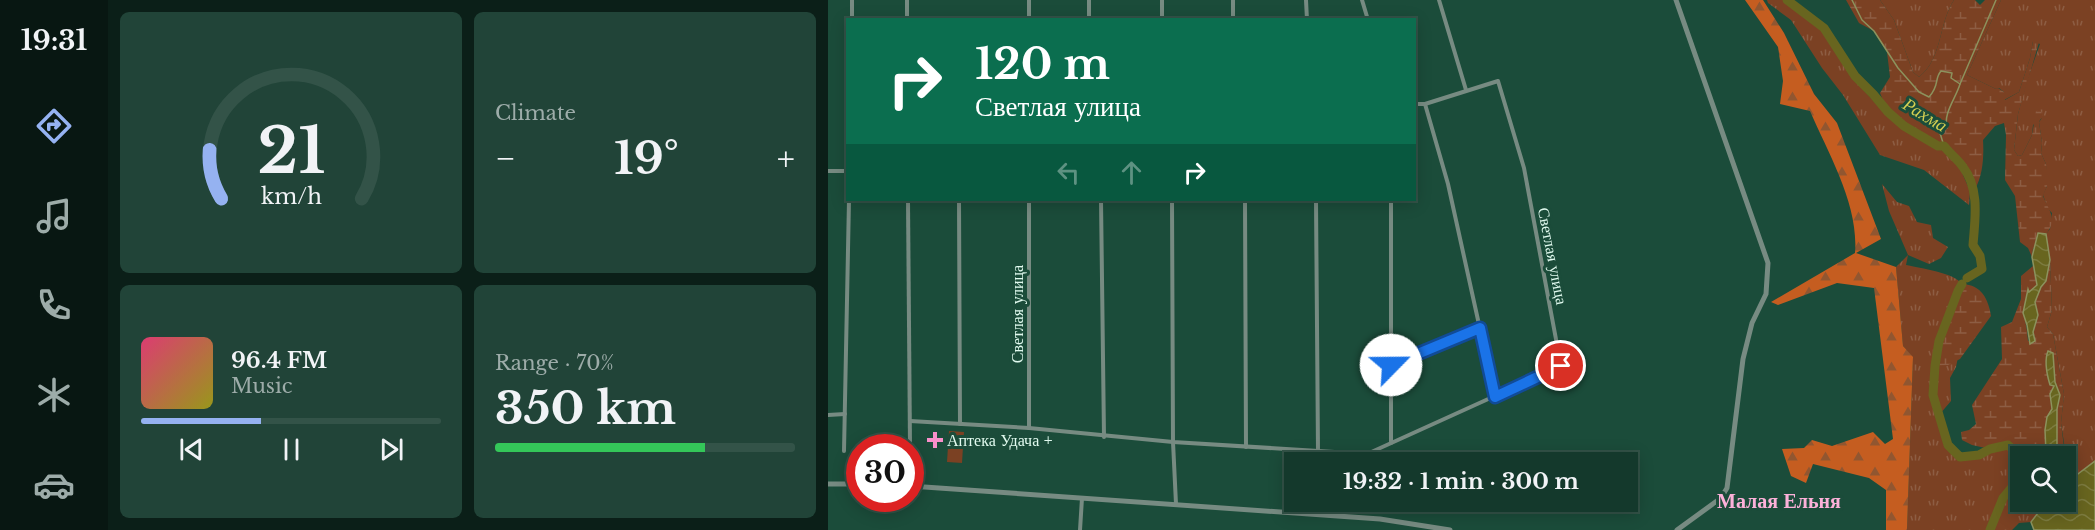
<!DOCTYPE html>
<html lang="en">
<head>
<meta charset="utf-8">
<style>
	body { margin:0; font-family:"Libre Baskerville",serif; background:#214438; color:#f1f3f6; height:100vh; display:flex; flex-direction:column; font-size:22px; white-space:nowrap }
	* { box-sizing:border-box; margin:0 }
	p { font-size:20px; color:#9daca9 }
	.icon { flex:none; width:33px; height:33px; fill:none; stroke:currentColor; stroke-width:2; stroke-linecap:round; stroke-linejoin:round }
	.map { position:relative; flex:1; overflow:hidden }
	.drawer { display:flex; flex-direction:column; gap:12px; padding:12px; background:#0b1f18; width:720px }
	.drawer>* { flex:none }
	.guide { position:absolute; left:18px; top:18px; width:570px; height:183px; border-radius:0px; box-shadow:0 3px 15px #0003,0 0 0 2px #335348; background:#0b6e4f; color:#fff; overflow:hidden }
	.controls { position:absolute; left:1182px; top:446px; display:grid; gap:12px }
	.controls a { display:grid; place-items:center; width:66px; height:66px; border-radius:0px; background:#14392c; box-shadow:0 3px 15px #0003,0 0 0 2px #335348; font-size:30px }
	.speed { position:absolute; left:18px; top:434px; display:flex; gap:12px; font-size:30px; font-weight:700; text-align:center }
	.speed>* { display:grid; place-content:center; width:78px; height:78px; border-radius:50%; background:#14392c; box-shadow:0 3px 15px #0003,0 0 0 2px #335348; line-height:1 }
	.speed .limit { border:9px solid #d22; background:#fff; color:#111 }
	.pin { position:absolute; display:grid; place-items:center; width:51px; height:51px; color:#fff; margin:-26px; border:3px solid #fff; border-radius:50%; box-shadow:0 2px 6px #0007 }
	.me { position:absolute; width:66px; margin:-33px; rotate:67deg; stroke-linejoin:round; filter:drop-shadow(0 0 4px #0008) }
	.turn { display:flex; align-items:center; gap:21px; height:126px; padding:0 30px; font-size:27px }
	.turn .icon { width:78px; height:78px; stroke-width:2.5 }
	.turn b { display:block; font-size:42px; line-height:51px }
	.lanes { display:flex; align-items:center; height:57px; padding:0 30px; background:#0003; justify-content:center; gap:30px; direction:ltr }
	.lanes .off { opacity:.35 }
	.big { font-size:45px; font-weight:700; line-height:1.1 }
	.drawer .tile { flex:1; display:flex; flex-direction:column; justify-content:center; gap:9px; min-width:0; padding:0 21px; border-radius:9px; background:#214438 }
	.drawer .dial { align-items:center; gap:0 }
	.dial svg { height:156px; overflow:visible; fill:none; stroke:#335348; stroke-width:7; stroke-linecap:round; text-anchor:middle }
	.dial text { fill:#f1f3f6; stroke:none }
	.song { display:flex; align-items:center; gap:18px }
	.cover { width:72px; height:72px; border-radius:9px; background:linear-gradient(135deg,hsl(340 70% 55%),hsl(60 70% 35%)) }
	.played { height:6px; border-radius:3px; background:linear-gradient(90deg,#95b2f1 40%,#335348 40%) }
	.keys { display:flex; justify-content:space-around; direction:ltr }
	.heat { display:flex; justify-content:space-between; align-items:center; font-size:33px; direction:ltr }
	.charge { height:9px; border-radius:4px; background:linear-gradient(90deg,#34c759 70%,#335348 0) }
	.drawer .tiles { flex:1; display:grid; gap:12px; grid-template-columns:repeat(2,1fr) }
	.trip { position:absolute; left:456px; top:452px; width:354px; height:60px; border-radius:0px; background:#14392c; box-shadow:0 3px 15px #0003,0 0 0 2px #335348; font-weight:700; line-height:60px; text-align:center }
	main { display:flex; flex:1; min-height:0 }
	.dock { display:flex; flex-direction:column; width:108px; justify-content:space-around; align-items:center; background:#081712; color:#9daca9 }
	.dock .icon { width:42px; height:42px }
	.dock .active { color:#95b2f1 }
	.dock b { font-size:27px; color:#f1f3f6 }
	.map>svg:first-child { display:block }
	.grass { fill:url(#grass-tufts) }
	.forest { fill:url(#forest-firs) }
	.wetland { fill:url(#wetland-marsh) }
	.green { fill:#7b4123 }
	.water { fill:url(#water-waves); stroke:#8c925d; stroke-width:1.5 }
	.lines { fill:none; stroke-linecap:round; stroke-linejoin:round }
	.stream { stroke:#8c925d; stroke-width:1.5 }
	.river { stroke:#68651f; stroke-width:9 }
	.minor { stroke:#778b82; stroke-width:4 }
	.tertiary { stroke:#778b82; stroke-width:5 }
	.route-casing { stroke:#114b97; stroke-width:15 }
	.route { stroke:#1a73e8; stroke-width:10 }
	.poi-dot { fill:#f98fca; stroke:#1b4c3a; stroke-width:2 }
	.labels { text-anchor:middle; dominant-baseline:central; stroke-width:6; stroke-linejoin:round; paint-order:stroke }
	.street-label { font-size:16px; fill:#e1faef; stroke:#1b4c3a }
	.poi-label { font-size:16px; fill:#e1faef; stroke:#1b4c3a; text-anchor:start }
	.water-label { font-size:18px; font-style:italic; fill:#d4ce52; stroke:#1b4c3a }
	.quarter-label { font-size:20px; font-weight:bold; fill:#fcb1d9; stroke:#1b4c3a }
</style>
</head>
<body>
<main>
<nav class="dock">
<b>19:31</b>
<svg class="icon active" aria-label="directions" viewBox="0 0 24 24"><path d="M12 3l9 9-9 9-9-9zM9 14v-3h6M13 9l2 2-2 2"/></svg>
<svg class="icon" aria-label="music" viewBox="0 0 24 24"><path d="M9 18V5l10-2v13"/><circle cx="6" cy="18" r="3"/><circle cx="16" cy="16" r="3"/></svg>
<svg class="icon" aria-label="phone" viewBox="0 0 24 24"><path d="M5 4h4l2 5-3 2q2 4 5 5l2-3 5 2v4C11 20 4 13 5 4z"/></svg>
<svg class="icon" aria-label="climate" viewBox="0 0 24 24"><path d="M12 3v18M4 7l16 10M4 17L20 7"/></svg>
<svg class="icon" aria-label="car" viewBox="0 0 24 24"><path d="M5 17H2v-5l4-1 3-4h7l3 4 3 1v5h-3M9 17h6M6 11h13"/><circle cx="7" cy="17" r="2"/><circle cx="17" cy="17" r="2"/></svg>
</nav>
<section class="drawer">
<div class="tiles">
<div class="tile dial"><svg viewBox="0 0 100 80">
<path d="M14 69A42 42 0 1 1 86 69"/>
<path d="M14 69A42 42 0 0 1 8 44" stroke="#95b2f1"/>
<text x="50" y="56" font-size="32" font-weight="700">21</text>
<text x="50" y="72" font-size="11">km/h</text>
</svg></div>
<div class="tile"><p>Climate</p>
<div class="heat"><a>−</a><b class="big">19°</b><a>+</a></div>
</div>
<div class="tile">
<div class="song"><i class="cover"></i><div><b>96.4 FM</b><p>Music</p></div></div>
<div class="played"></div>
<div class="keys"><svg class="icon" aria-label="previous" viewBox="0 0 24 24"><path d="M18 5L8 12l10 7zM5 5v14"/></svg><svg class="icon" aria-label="pause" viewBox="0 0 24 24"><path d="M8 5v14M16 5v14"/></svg><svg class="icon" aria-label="next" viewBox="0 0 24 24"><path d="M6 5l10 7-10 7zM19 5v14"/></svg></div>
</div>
<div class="tile"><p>Range · 70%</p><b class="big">350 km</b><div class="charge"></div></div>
</div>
</section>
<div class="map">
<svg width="1267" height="530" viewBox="0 0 1267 530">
	<defs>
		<pattern id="grass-tufts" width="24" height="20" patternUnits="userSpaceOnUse" patternTransform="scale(1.5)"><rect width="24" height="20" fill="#7b4123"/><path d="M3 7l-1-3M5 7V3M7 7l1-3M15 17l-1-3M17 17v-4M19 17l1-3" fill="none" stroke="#8d5d43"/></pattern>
		<pattern id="forest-firs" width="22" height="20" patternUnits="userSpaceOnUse" patternTransform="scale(1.5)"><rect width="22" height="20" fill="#c55d20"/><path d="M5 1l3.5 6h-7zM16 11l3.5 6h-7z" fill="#915630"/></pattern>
		<pattern id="wetland-marsh" width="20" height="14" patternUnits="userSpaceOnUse" patternTransform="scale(1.5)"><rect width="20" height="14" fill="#7b4123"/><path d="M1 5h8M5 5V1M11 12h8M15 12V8" fill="none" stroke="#8d5d43"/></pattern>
		<pattern id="water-waves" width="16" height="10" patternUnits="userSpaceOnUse" patternTransform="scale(1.5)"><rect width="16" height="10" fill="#68651f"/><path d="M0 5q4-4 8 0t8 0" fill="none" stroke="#7d7c40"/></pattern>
	</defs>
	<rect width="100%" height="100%" fill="#1b4c3a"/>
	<g class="grass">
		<polygon points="939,0 955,0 995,31 1030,84 1060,117 1115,151 1132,168 1142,191 1141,205 1096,170 1052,155 1015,95 994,68 963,20 940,3"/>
		<path d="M1052 0H1126C1110 24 1115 58 1091 77L1085 72 1066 20Z"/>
		<polygon points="1173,0 1267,0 1267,461 1238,483 1238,456 1233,423 1236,394 1225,334 1219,327 1224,310 1222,260 1218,234 1222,229 1224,213 1220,209 1215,195 1219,186 1218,164 1213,153 1214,143 1211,122 1214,118 1205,125 1204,135 1194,155 1190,156 1186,150 1190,114 1199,81 1212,44 1205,41 1202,58 1191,92 1176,100 1176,92 1171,88 1168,89 1139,75"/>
		<path d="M1054 184 1069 202 1081 206 1089 222 1103 225 1105 238 1120 247 1113 258 1101 264 1080 255 1078 265C1092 268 1127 273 1134 284L1130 291 1111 341 1109 351 1130 357 1128 367 1122 378 1123 401 1111 415 1120 445 1132 457 1151 455 1162 449 1180 445 1194 456H1192V501H1219L1203 522 1191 523 1184 530H1079L1085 358 1075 346 1068 267 1080 255 1061 211Z"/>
	</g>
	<path class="forest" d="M917 0H935L956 33 986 94 1009 123 1053 239 1028 253 1068 267 1075 346 1085 357 1079 530H1058V490L1041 478 985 464 978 483 963 476 954 449 976 448 984 440 1004 446 1045 432 1057 444 1065 439 1046 288 1009 283 950 305 943 302 1027 253C1031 205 1001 155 982 111L952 104 955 81 950 47Z"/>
	<g class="wetland">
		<path d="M1018 0H1052L1066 20 1085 72 1091 77C1115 58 1110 24 1126 0H1147L1152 5 1157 0H1173L1139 75 1168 89 1170 88 1176 92 1177 100 1191 92 1202 58 1205 41 1208 38 1212 39 1190 114 1186 150 1190 156 1194 155 1204 135 1208 111 1212 110 1215 114 1211 122 1214 143 1213 153 1218 164 1220 176 1219 186 1215 196C1221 211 1230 219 1218 234L1216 233 1205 249 1204 257 1200 248 1192 242 1187 196 1177 180 1178 135 1176 123 1167 126 1155 140C1156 156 1155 175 1147 189L1135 166 1123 156 1116 146H1110L1076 126 1060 112 1052 93 1062 77 1059 52 1046 31 1031 23Z"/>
		<path d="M1222 259 1224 310 1219 327 1225 334 1236 394 1233 423 1237 456H1194L1180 445 1162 449 1144 445 1134 440 1133 432 1141 430 1148 424 1144 405 1174 359 1173 327 1184 322 1193 299V276L1205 266 1209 285C1188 303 1199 318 1200 341L1207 338 1205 332 1210 315 1207 302Z"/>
		<path d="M1134 284C1154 285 1160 299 1163 316L1132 359 1120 365 1107 366 1111 341 1130 291Z"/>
	</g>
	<polygon class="green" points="121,431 136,432 134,463 119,462"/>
	<g class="water">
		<polygon points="1210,233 1218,234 1222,260 1218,281 1213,287 1207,302 1210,315 1205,332 1207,341 1202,344 1199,325 1195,313 1200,289 1201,292 1209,285 1204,257"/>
		<path d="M1220 351 1225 353 1227 382 1232 395 1229 409V450L1224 455 1221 456 1218 453 1217 430 1219 417 1224 409 1222 394 1226 386 1222 385C1219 375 1216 361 1220 351Z"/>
		<polygon points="1267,461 1267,530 1206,530 1203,522 1219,501 1238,501 1238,483"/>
	</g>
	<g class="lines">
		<g class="stream">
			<path d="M1024 0 1034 20 1046 31 1070 68 1091 92 1101 97C1112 85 1106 79 1113 71L1124 73 1123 78 1132 84C1128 98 1115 113 1119 128L1115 129 1112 133 1116 146"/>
			<polyline points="1132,84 1168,0"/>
		</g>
		<g class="river">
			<path d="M959 0 996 28 1027 76 1045 94 1060 112 1076 126 1110 146H1116C1122 154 1130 159 1135 167 1152 189 1147 219 1145 245L1152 256 1154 269 1139 278"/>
			<polyline points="1134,284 1130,291 1111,341 1107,366 1105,395 1120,445 1132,457 1151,455 1162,449 1180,445 1190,454 1189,467 1192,472 1189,481 1175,498 1162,530"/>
		</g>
		<g class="minor">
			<polyline points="201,0 201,20"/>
			<polyline points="261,0 261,20"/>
			<polyline points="334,0 334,20"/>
			<polyline points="405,0 405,20"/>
			<polyline points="478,0 479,20"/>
			<polyline points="534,0 540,20"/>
			<polyline points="611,0 638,90"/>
			<polyline points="24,20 24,0"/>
			<polyline points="79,20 79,0"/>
			<polyline points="597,104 620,184 667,397"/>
			<polyline points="0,171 20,171"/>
			<polyline points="80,200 82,447"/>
			<polyline points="131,200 132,424"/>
			<polyline points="201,200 201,428"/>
			<polyline points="273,200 276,437"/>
			<polyline points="344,200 345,442 348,504"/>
			<polyline points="417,200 418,447"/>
			<polyline points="488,200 490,451"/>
			<polyline points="563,200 563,443"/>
			<polyline points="563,365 652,328"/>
			<polyline points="0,415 17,414"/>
			<polyline points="82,421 201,428 345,442 539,454 733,366 696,168 670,81 597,104 586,104"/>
			<polyline points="16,451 21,200"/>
			<polyline points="252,530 254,498"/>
		</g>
		<g class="tertiary">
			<polyline points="848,0 940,263 938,294 924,323 915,359 899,488 893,498 849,530"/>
			<polyline points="0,484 32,484"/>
			<polyline points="82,486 552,519 622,530"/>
		</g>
	</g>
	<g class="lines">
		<g class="route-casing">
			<polyline id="route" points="563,365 652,328 667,397 733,366"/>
		</g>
		<use href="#route" class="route"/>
	</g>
	<path class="poi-dot" d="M104 431h6v6h6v6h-6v6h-6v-6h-6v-6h6z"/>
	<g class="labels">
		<g class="street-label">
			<text transform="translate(725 256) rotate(79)">Светлая улица</text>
			<text transform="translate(189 314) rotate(-90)">Светлая улица</text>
		</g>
		<g class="poi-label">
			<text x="119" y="440">Аптека Удача +</text>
		</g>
		<g class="water-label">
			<text transform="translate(1097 115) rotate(31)">Рахма</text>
		</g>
		<g class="quarter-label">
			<text x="951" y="501">Малая Ельня</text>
		</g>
	</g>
</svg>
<div class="controls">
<a><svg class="icon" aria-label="search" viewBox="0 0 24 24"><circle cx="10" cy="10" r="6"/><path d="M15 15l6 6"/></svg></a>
</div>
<div class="speed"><div class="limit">30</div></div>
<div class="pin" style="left:733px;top:366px;background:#d93025"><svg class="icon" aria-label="arrive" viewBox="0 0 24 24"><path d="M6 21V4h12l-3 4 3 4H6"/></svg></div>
<svg class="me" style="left:563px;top:365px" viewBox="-20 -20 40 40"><circle r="19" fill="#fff"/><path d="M0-13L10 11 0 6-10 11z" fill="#1a73e8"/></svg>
<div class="trip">19:32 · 1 min · 300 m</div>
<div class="guide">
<div class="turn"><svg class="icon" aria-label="right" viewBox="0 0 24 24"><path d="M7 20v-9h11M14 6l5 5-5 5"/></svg><div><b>120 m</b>Светлая улица</div></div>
<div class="lanes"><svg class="icon off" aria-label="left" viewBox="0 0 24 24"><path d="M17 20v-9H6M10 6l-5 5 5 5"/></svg><svg class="icon off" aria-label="ahead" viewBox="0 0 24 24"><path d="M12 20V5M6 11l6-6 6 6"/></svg><svg class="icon" aria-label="right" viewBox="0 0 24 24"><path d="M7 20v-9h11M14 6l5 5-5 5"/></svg></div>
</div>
</div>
</main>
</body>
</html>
